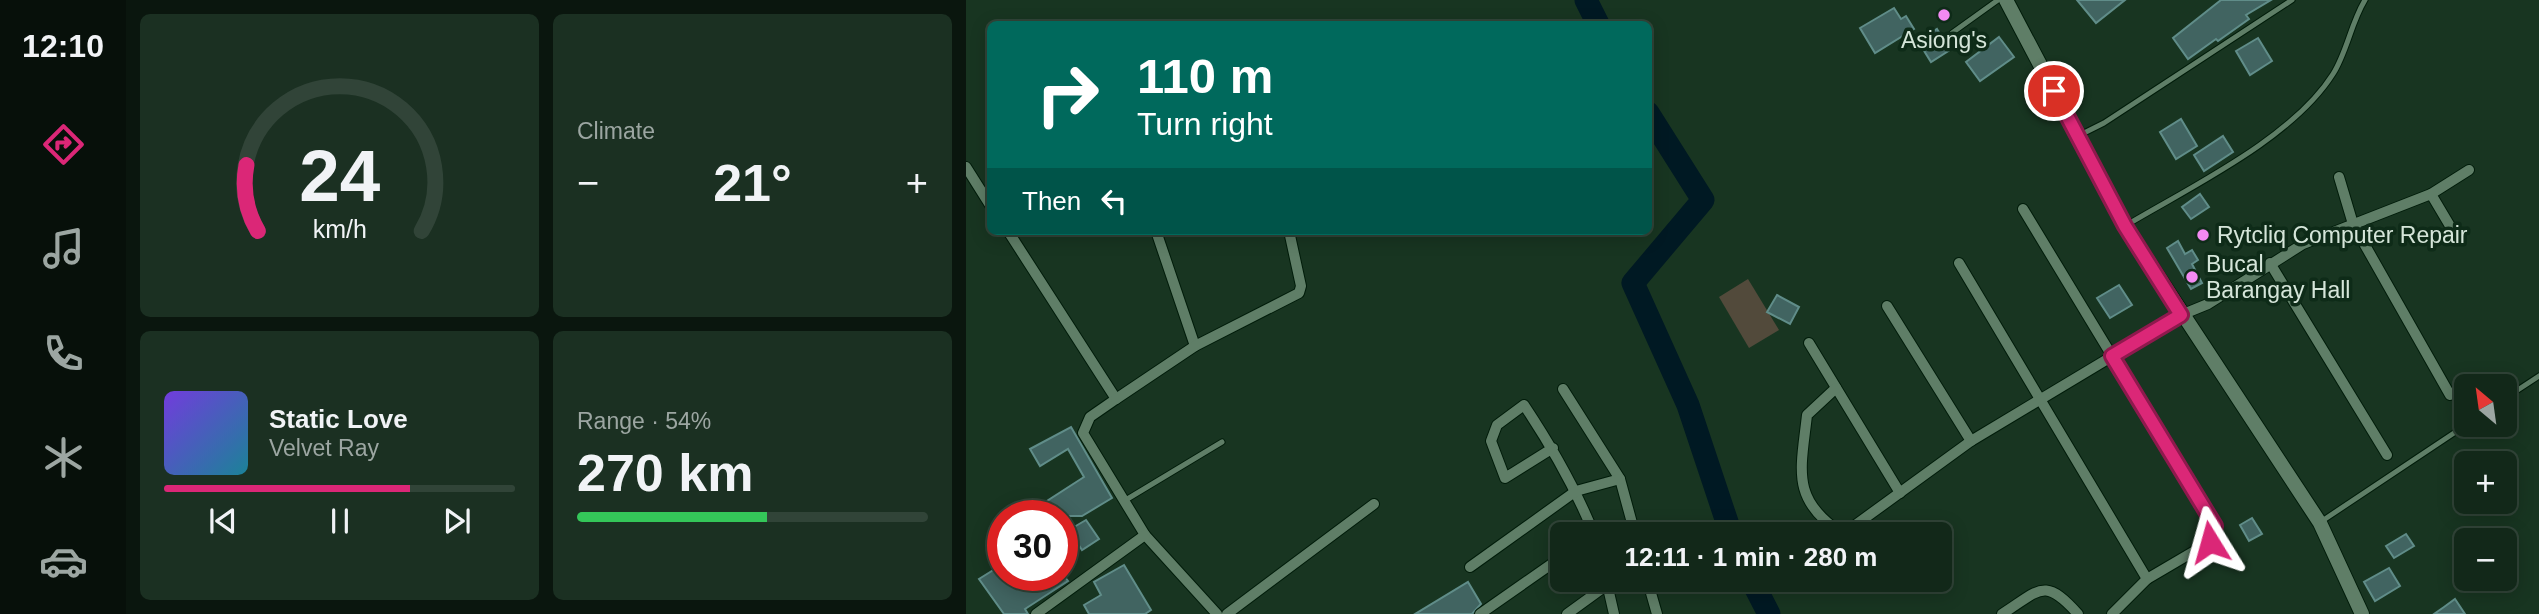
<!DOCTYPE html>
<html lang="en">
<head>
<meta charset="utf-8">
<style>
	body { margin:0; font-family:Helvetica,sans-serif; background:#1b3022; color:#f1f3f6; height:100vh; display:flex; flex-direction:column; font-size:26px; white-space:nowrap }
	* { box-sizing:border-box; margin:0 }
	p { font-size:23px; color:#9ca6a2 }
	.icon { flex:none; width:38px; height:38px; fill:none; stroke:currentColor; stroke-width:2; stroke-linecap:round; stroke-linejoin:round }
	.map { position:relative; flex:1; overflow:hidden }
	.details { display:flex; flex-direction:column; gap:14px; padding:14px; background:#0a160e; width:840px }
	.details>* { flex:none }
	.hud { position:absolute; left:21px; top:21px; width:665px; height:214px; border-radius:10px; box-shadow:0 4px 18px #0003,0 0 0 2px #314438; background:#00695c; color:#fff; overflow:hidden }
	.needle { width:46px; rotate:331deg }
	.buttons { position:absolute; left:1488px; top:374px; display:grid; gap:14px }
	.buttons a { display:grid; place-items:center; width:63px; height:63px; border-radius:10px; background:#122819; box-shadow:0 4px 18px #0003,0 0 0 2px #314438; font-size:35px }
	.speed { position:absolute; left:21px; top:500px; display:flex; gap:14px; font-size:35px; font-weight:700; text-align:center }
	.speed>* { display:grid; place-content:center; width:91px; height:91px; border-radius:50%; background:#122819; box-shadow:0 4px 18px #0003,0 0 0 2px #314438; line-height:1 }
	.speed .limit { border:10px solid #d22; background:#fff; color:#111 }
	.pin { position:absolute; display:grid; place-items:center; width:60px; height:60px; color:#fff; margin:-30px; border:4px solid #fff; border-radius:50%; box-shadow:0 2px 7px #0007 }
	.me { position:absolute; width:77px; margin:-38px; rotate:352deg; stroke-linejoin:round; filter:drop-shadow(0 0 5px #0008) }
	.turn { display:flex; align-items:center; gap:24px; height:147px; padding:0 35px; font-size:32px }
	.turn .icon { width:91px; height:91px; stroke-width:2.5 }
	.turn b { display:block; font-size:49px; line-height:60px }
	.then { display:flex; align-items:center; height:66px; padding:0 35px; background:#0003; gap:14px; font-size:26px }
	.big { font-size:52px; font-weight:600; line-height:1.1 }
	.details .tile { flex:1; display:flex; flex-direction:column; justify-content:center; gap:10px; min-width:0; padding:0 24px; border-radius:10px; background:#1b3022 }
	.details .dial { align-items:center; gap:0 }
	.dial svg { height:182px; overflow:visible; fill:none; stroke:#314438; stroke-width:7; stroke-linecap:round; text-anchor:middle }
	.dial text { fill:#f1f3f6; stroke:none }
	.song { display:flex; align-items:center; gap:21px }
	.cover { width:84px; height:84px; border-radius:10px; background:linear-gradient(135deg,hsl(260 70% 55%),hsl(190 70% 35%)) }
	.played { height:7px; border-radius:4px; background:linear-gradient(90deg,#db2777 70%,#314438 70%) }
	.keys { display:flex; justify-content:space-around; direction:ltr }
	.heat { display:flex; justify-content:space-between; align-items:center; font-size:38px; direction:ltr }
	.charge { height:10px; border-radius:5px; background:linear-gradient(90deg,#34c759 54%,#314438 0) }
	.details .tiles { flex:1; display:grid; gap:14px; grid-template-columns:repeat(2,1fr) }
	.trip { position:absolute; left:584px; top:522px; width:402px; height:70px; border-radius:10px; background:#122819; box-shadow:0 4px 18px #0003,0 0 0 2px #314438; font-weight:600; line-height:70px; text-align:center }
	main { display:flex; flex:1; min-height:0 }
	.tabs { display:flex; flex-direction:column; width:126px; justify-content:space-around; align-items:center; background:#07100a; color:#9ca6a2 }
	.tabs .icon { width:49px; height:49px }
	.tabs .current { color:#db2777 }
	.tabs b { font-size:32px; color:#f1f3f6 }
	.map>svg:first-child { display:block }
	.green { fill:#524a3b }
	.lines { fill:none; stroke-linecap:round; stroke-linejoin:round }
	.river { stroke:#001923; stroke-width:23 }
	.building { fill:#416461; stroke:#608d89; stroke-width:2 }
	.service-casing { stroke:#011c0a; stroke-width:7 }
	.minor-casing { stroke:#011c0a; stroke-width:12 }
	.tertiary-casing { stroke:#011c0a; stroke-width:16 }
	.service { stroke:#5f7e67; stroke-width:5 }
	.minor { stroke:#5f7e67; stroke-width:10 }
	.tertiary { stroke:#5f7e67; stroke-width:14 }
	.route-casing { stroke:#8e194d; stroke-width:18 }
	.route { stroke:#db2777; stroke-width:12 }
	.poi-dot { fill:#f38af2; stroke:#0e2b18; stroke-width:2.5 }
	.labels { text-anchor:middle; dominant-baseline:central; stroke-width:7; stroke-linejoin:round; paint-order:stroke }
	.poi-label { font-size:23px; fill:#d5e5d9; stroke:#0e2b18; text-anchor:start }
</style>
</head>
<body>
<main>
<nav class="tabs">
<b>12:10</b>
<svg class="icon current" aria-label="directions" viewBox="0 0 24 24"><path d="M12 3l9 9-9 9-9-9zM9 14v-3h6M13 9l2 2-2 2"/></svg>
<svg class="icon" aria-label="music" viewBox="0 0 24 24"><path d="M9 18V5l10-2v13"/><circle cx="6" cy="18" r="3"/><circle cx="16" cy="16" r="3"/></svg>
<svg class="icon" aria-label="phone" viewBox="0 0 24 24"><path d="M5 4h4l2 5-3 2q2 4 5 5l2-3 5 2v4C11 20 4 13 5 4z"/></svg>
<svg class="icon" aria-label="climate" viewBox="0 0 24 24"><path d="M12 3v18M4 7l16 10M4 17L20 7"/></svg>
<svg class="icon" aria-label="car" viewBox="0 0 24 24"><path d="M5 17H2v-5l4-1 3-4h7l3 4 3 1v5h-3M9 17h6M6 11h13"/><circle cx="7" cy="17" r="2"/><circle cx="17" cy="17" r="2"/></svg>
</nav>
<section class="details">
<div class="tiles">
<div class="tile dial"><svg viewBox="0 0 100 80">
<path d="M14 69A42 42 0 1 1 86 69"/>
<path d="M14 69A42 42 0 0 1 9 40" stroke="#db2777"/>
<text x="50" y="56" font-size="32" font-weight="700">24</text>
<text x="50" y="72" font-size="11">km/h</text>
</svg></div>
<div class="tile"><p>Climate</p>
<div class="heat"><a>−</a><b class="big">21°</b><a>+</a></div>
</div>
<div class="tile">
<div class="song"><i class="cover"></i><div><b>Static Love</b><p>Velvet Ray</p></div></div>
<div class="played"></div>
<div class="keys"><svg class="icon" aria-label="previous" viewBox="0 0 24 24"><path d="M18 5L8 12l10 7zM5 5v14"/></svg><svg class="icon" aria-label="pause" viewBox="0 0 24 24"><path d="M8 5v14M16 5v14"/></svg><svg class="icon" aria-label="next" viewBox="0 0 24 24"><path d="M6 5l10 7-10 7zM19 5v14"/></svg></div>
</div>
<div class="tile"><p>Range · 54%</p><b class="big">270 km</b><div class="charge"></div></div>
</div>
</section>
<div class="map">
<svg width="1573" height="614" viewBox="0 0 1573 614">
	<rect width="100%" height="100%" fill="#183521"/>
	<polygon class="green" points="782,279 813,330 783,348 753,297"/>
	<g class="lines">
		<g class="river">
			<polyline points="620,0 632,24"/>
			<polyline points="682,113 737,200 667,283 722,405 765,534"/>
			<polyline points="785,579 803,614"/>
		</g>
	</g>
	<g class="building">
		<polygon points="1111,0 1159,0 1130,23"/>
		<polygon points="1255,0 1305,0 1280,15 1283,19 1252,41 1250,39 1222,59 1207,38"/>
		<polygon points="928,8 935,19 940,16 948,29 909,53 894,28"/>
		<polygon points="971,29 984,50 965,62 952,41"/>
		<polygon points="1033,37 1048,57 1014,81 1000,62"/>
		<polygon points="1292,38 1306,61 1284,75 1270,51"/>
		<polygon points="1215,119 1231,146 1210,159 1194,132"/>
		<polygon points="1257,136 1267,152 1238,171 1228,155"/>
		<polygon points="1234,194 1243,207 1225,219 1216,207"/>
		<polygon points="1212,241 1219,254 1226,250 1232,260 1226,264 1236,283 1225,289 1201,248"/>
		<polygon points="1153,285 1166,305 1144,318 1131,298"/>
		<polygon points="811,295 833,307 824,324 801,312"/>
		<polygon points="105,427 146,498 116,516 56,516 63,512 61,507 71,502 73,506 118,477 102,449 74,466 64,449"/>
		<polygon points="1286,518 1296,534 1283,541 1274,525"/>
		<polygon points="120,520 133,539 116,550 103,530"/>
		<polygon points="1440,534 1448,546 1428,558 1420,546"/>
		<polygon points="37,564 37,576 98,576 102,581 59,609 62,614 38,614 13,579"/>
		<polygon points="158,565 185,610 179,614 123,614 118,605 135,595 128,582"/>
		<polygon points="1423,568 1434,586 1409,601 1398,582"/>
		<polygon points="502,582 515,604 506,614 449,614"/>
		<polygon points="1489,599 1499,614 1468,614 1478,607"/>
	</g>
	<g class="lines">
		<g class="service-casing">
			<g id="service">
				<polyline points="986,33 1032,0"/>
				<polyline points="1114,135 1138,123 1326,0"/>
				<path d="M1159 226C1224 187 1326 139 1367 74 1381 52 1385 23 1399 0"/>
				<polyline points="1538,399 1573,376"/>
				<polyline points="158,501 256,442"/>
				<polyline points="1356,521 1500,425"/>
			</g>
		</g>
		<g class="minor-casing">
			<g id="minor">
				<polyline points="0,167 24,205"/>
				<polyline points="1373,177 1387,224 1484,395"/>
				<polyline points="1465,194 1487,231"/>
				<polyline points="1057,209 1249,526 1244,542 1181,579 1146,614"/>
				<polyline points="42,231 150,399 124,417 117,433 179,535 251,614"/>
				<polyline points="190,231 229,346"/>
				<polyline points="993,263 1181,579"/>
				<polyline points="1304,263 1421,455"/>
				<polyline points="921,306 1005,441"/>
				<polyline points="843,343 934,493"/>
				<path d="M870 388 841 415C835 470 824 500 877 534L1005 441 1215 315 1242 304 1337 244 1465 194 1503 170"/>
				<polyline points="597,389 654,479 669,534"/>
				<polyline points="150,399 229,346 333,293 335,286 323,231"/>
				<path d="M587 448 539 478 525 441 531 425 558 405C586 447 609 487 628 534"/>
				<polyline points="504,567 610,491 654,479"/>
				<polyline points="640,579 648,614"/>
				<polyline points="681,579 691,614"/>
				<polyline points="70,614 179,535"/>
				<polyline points="261,614 408,504"/>
				<polyline points="514,614 597,556"/>
				<polyline points="601,614 641,585"/>
				<path d="M1036 614C1074 590 1078 576 1112 614"/>
			</g>
		</g>
		<g class="tertiary-casing">
			<polyline id="tertiary" points="1040,0 1159,226 1354,523 1396,614"/>
		</g>
		<use href="#service" class="service"/>
		<use href="#minor" class="minor"/>
		<use href="#tertiary" class="tertiary"/>
	</g>
	<g class="lines">
		<g class="route-casing">
			<polyline id="route" points="1088,91 1159,226 1215,315 1146,356 1249,526 1244,542"/>
		</g>
		<use href="#route" class="route"/>
	</g>
	<g class="poi-dot">
		<circle cx="978" cy="15" r="7"/>
		<circle cx="1237" cy="235" r="7"/>
		<circle cx="1226" cy="277" r="7"/>
	</g>
	<g class="labels">
		<g class="poi-label">
			<text x="978" y="40" text-anchor="middle">Asiong's</text>
			<text x="1251" y="235">Rytcliq Computer Repair</text>
			<text x="1240" y="264">Bucal<tspan x="1240" dy="26">Barangay Hall</tspan></text>
		</g>
	</g>
</svg>
<div class="buttons">
<a><svg class="needle" viewBox="-14 -14 28 28"><path d="M0-13l5 13h-10z" fill="#e53935"/><path d="M0 13l5-13h-10z" fill="#9ca6a2"/></svg></a>
<a>+</a>
<a>−</a>
</div>
<div class="speed"><div class="limit">30</div></div>
<div class="pin" style="left:1088px;top:91px;background:#d93025"><svg class="icon" aria-label="arrive" viewBox="0 0 24 24"><path d="M6 21V4h12l-3 4 3 4H6"/></svg></div>
<svg class="me" style="left:1244px;top:542px" viewBox="-20 -20 40 40"><path d="M0-17L14 15 0 8-14 15z" fill="#db2777" stroke="#fff" stroke-width="4"/></svg>
<div class="trip">12:11 · 1 min · 280 m</div>
<div class="hud">
<div class="turn"><svg class="icon" aria-label="right" viewBox="0 0 24 24"><path d="M7 20v-9h11M14 6l5 5-5 5"/></svg><div><b>110 m</b>Turn right</div></div>
<div class="then">Then<svg class="icon" aria-label="left" viewBox="0 0 24 24"><path d="M17 20v-9H6M10 6l-5 5 5 5"/></svg></div>
</div>
</div>
</main>
</body>
</html>
